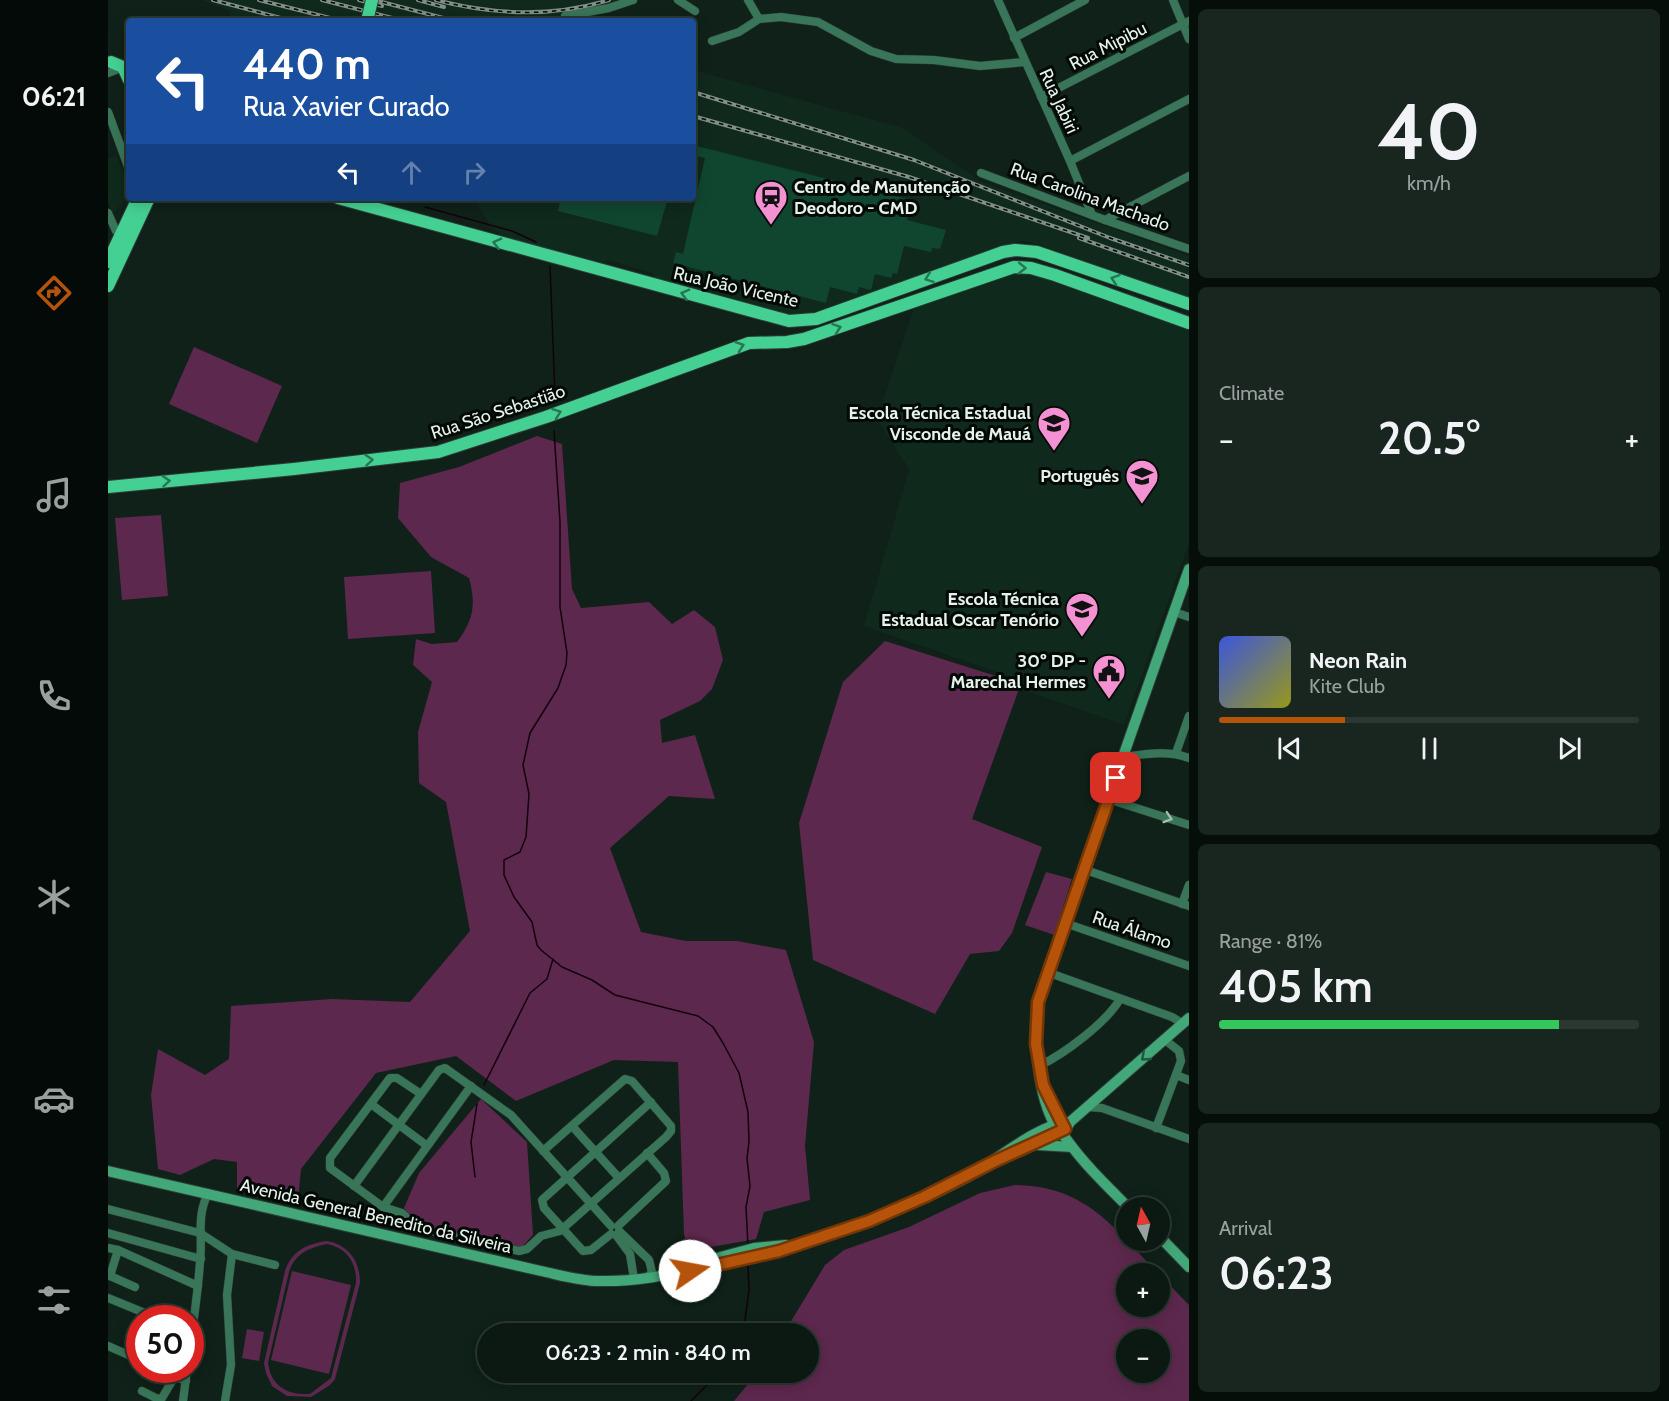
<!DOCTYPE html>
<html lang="en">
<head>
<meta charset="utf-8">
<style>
	body { margin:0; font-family:Cabin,sans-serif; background:#192620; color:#f1f3f6; height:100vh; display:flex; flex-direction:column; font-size:22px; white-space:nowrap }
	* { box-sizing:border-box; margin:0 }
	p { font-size:20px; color:#9aa09f }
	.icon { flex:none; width:33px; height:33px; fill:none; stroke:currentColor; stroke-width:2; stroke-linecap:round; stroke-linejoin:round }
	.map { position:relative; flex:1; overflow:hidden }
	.sheet { display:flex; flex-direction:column; gap:9px; padding:9px; background:#060e0a; width:480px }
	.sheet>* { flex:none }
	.guide { position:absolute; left:18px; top:18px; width:570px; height:183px; border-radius:6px; box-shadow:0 3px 15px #0003,0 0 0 2px #2b3832; background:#1a4fa0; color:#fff; overflow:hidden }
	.needle { width:39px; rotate:352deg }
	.tools { position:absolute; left:1008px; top:1197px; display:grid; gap:12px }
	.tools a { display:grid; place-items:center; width:54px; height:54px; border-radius:50%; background:#0b1912; box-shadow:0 3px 15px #0003,0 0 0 2px #2b3832; font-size:30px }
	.speed { position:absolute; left:18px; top:1305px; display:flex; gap:12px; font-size:30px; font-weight:700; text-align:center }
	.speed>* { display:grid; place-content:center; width:78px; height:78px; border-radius:50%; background:#0b1912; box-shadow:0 3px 15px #0003,0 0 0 2px #2b3832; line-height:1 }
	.speed .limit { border:9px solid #d22; background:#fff; color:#111 }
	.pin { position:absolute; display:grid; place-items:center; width:51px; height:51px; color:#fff; margin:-26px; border-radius:12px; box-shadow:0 3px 9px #0006 }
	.me { position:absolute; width:66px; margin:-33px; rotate:78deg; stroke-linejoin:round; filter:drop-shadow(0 0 4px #0008) }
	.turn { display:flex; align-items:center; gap:21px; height:126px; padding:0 18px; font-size:27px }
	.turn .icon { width:78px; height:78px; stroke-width:2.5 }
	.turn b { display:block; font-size:42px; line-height:51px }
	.lanes { display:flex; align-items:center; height:57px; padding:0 18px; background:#0003; justify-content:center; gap:30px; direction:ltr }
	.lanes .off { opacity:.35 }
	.big { font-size:45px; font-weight:600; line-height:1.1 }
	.sheet .tile { flex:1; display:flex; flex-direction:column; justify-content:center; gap:9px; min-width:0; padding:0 21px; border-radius:9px; background:#192620 }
	.sheet .dial { align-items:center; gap:0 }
	.dial b { font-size:78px; line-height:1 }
	.song { display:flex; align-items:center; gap:18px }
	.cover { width:72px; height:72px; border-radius:9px; background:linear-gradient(135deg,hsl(230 70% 55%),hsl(60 70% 35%)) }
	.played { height:6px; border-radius:3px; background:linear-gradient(90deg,#b45309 30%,#2b3832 30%) }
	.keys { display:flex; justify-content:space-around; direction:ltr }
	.heat { display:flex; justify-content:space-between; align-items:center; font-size:33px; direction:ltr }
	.charge { height:9px; border-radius:4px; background:linear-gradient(90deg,#34c759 81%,#2b3832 0) }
	.trip { position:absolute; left:369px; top:1323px; width:342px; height:60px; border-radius:30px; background:#0b1912; box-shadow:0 3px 15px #0003,0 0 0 2px #2b3832; font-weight:600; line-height:60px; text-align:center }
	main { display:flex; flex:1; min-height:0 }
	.menu { display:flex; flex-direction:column; width:108px; justify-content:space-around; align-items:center; background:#040a07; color:#9aa09f }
	.menu .icon { width:42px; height:42px }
	.menu .current { color:#b45309 }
	.menu b { font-size:27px; color:#f1f3f6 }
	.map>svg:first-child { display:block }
	.built { fill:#0f291c }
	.green { fill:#5d284d; fill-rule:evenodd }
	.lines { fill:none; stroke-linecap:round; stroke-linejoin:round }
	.stream { stroke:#14000d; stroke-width:1.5 }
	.building { fill:#10462f }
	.minor-casing { stroke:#2d3e36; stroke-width:9 }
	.secondary-casing { stroke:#2d3e36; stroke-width:12 }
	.primary-casing { stroke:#2d3e36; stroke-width:14 }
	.minor { stroke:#397558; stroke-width:8 }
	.secondary { stroke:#42a879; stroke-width:10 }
	.primary { stroke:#45d093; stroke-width:12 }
	.rail-casing { stroke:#808f87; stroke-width:4 }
	.rail { stroke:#030905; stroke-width:1.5; stroke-dasharray:4.5; stroke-linecap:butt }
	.primary-bridge-casing { stroke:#2d3e36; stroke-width:14; stroke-linecap:butt }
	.primary-bridge { stroke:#45d093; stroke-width:12 }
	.oneway { stroke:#277653 }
	.oneway2 { stroke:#a1c0b0 }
	.oneway3 { stroke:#22583f }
	.route-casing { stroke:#753606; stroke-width:15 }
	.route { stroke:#b45309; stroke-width:10 }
	.labels { text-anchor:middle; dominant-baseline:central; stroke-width:6; stroke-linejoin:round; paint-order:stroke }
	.street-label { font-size:18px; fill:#e6f2eb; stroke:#030905 }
	.poi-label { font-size:18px; font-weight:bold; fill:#e6f2eb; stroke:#030905; text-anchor:end }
</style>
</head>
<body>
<main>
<nav class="menu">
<b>06:21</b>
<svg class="icon current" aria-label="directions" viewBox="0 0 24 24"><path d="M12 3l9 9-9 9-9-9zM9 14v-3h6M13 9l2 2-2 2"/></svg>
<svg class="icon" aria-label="music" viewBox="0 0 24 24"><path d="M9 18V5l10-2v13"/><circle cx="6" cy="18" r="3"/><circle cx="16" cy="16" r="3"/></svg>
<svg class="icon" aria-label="phone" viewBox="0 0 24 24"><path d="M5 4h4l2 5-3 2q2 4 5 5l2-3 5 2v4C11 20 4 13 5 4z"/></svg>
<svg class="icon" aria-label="climate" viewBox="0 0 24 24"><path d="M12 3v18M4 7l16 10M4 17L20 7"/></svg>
<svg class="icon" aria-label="car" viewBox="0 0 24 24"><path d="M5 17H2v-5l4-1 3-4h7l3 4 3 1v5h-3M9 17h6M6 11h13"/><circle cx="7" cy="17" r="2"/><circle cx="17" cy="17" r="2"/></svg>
<svg class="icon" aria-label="filters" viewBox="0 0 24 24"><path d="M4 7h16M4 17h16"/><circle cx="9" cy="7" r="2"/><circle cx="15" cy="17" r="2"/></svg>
</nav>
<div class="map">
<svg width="1081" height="1401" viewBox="0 0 1081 1401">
	<rect width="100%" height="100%" fill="#0f2118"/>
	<g class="built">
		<polygon points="94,0 515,0 503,5 435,19 435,21 132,21 121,18 122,11"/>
		<polygon points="585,70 795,128 872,181 1081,256 1081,297 922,242 912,241 718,312 678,316 547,279 545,273 499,260 494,264 393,238 389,231 384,229 366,198 585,198"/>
		<polygon points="8,155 21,186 21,195 5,214 0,202 0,159"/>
		<polygon points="910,273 931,277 1081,327 1081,543 1016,725 913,689 909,679 756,626 801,469 769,419 806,308"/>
	</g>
	<g class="green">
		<polygon points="86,347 174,386 149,443 61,404"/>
		<path d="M429 436 454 444 464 589 473 608 541 602 564 624 586 610 607 627 615 660 604 689 592 701 552 720 554 743 587 735 607 799 561 796 502 848 533 932 578 941H629L678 950 706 1042 697 1146 702 1200 656 1212 648 1239 580 1251 576 1234 570 1062 506 1060 408 1101 348 1056 268 1073 193 1169 190 1200 155 1192 129 1191V1162L106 1159 72 1175 50 1169 43 1095 50 1049 97 1075 121 1059 123 1006 224 999 302 1002 362 931 338 802 311 783 310 732 324 682 305 665 308 639 324 644 349 642C366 620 368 603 361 578L323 557 290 518 292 483 351 467Z"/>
		<polygon points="53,515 60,596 14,600 7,518"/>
		<polygon points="323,571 327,633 240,639 236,577"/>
		<polygon points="777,641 907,682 911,689 864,819 934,847 904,933 891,951 862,954 827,1014 705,960 691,823 735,682"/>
		<polygon points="938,872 964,879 946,935 917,925"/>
		<polygon points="373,1099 419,1142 425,1235 414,1247 315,1226 305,1220 296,1208 311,1173"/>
		<path d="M907 1185C978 1186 1005 1227 1050 1273L1018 1274V1306H1052V1275L1081 1305V1401H626L649 1373 700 1372V1334L676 1333 717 1265 736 1250 801 1227 872 1193ZM1018 1340H1052V1372H1018Z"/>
		<path d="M219 1241C241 1245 252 1261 252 1283L227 1379 222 1385 203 1397 179 1396 164 1386 158 1373 156 1363 177 1271C184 1251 198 1244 219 1241ZM219 1244C239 1248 249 1263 248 1283L223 1378 202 1394C180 1395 163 1387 160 1363L181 1272C187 1254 200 1248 219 1244Z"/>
		<polygon points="184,1271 243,1285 221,1374 163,1360"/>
		<polygon points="139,1329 156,1332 151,1361 134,1358"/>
	</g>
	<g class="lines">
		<g class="stream">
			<polyline points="285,198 291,200"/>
			<polyline points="317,207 404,231 428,242"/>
			<polyline points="442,266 447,396"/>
			<polyline points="446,431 452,522 452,607 459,653 458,665 450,688 422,733 415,765 421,794 418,837 412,852 396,860 396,875 406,897 424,922 429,945 433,950 454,967 484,980 507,995 590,1016 605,1027 615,1043 631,1073 640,1112 641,1142 639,1158 642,1186 638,1207 640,1246"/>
			<polyline points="376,1085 422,993 439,979 445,959"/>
			<polyline points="367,1177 363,1142 369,1104"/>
			<polyline points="635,1334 641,1291 640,1263"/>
			<polyline points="583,1401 612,1372"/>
		</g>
	</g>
	<g class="building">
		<polygon points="589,146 803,200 799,220 838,230 832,249 824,248 823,252 796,246 789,274 785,273 783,278 767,274 763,290 751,287 749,294 722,287 718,303 565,263 568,252 575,254 597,158 587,156"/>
		<polygon points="453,198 560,198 549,236 450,211"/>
	</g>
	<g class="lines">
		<g class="minor-casing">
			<g id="minor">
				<polyline points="570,0 587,11"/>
				<polyline points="640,0 651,19"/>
				<polyline points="890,0 962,161 984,215"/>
				<polyline points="1065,0 1081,39"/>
				<polyline points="457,16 501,8 525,0"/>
				<polyline points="906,38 977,0"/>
				<polyline points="604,41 631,32 651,19 673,17 710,22 763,51 788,59 826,60 872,66 917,62"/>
				<polyline points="0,73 21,65"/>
				<polyline points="933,97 1081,21"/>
				<polyline points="0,112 21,169"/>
				<polyline points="962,161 1081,99"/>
				<polyline points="873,173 997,220 1081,249"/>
				<polyline points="0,213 8,231 15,236"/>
				<polyline points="997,220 1081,176"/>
				<polyline points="1066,612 1081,617"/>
				<polyline points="1068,753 1081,716"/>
				<path d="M1015 757C1038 754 1059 750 1081 758"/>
				<polyline points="1000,799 1081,825"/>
				<polyline points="975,869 1081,906"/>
				<polyline points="1074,904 1081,885"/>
				<polyline points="957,923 1081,966"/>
				<polyline points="939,972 1064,1017 1074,1023"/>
				<path d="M931 1066C956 1054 998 1023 1012 999"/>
				<polyline points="1068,1075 1081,1080"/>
				<polyline points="313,1094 289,1078 282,1078 222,1158 222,1168 275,1207 294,1213 308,1227 411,1251 419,1249 433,1236 452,1231 558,1137 563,1131 563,1126 524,1081 517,1079 435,1151"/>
				<polyline points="263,1104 318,1145"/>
				<polyline points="979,1107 994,1108 1081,1139"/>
				<polyline points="464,1126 511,1178"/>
				<polyline points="1048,1128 1073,1061 1071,1051 1057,1040"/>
				<polyline points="246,1186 331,1070 337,1068 403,1115 503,1226"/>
				<polyline points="275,1207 363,1086"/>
				<polyline points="0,1209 92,1233 124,1254 167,1265"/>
				<polyline points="510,1226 558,1181 556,1173 539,1153"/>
				<polyline points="511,1231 541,1260 544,1272 539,1278"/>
				<polyline points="0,1233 93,1259"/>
				<polyline points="503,1234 483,1250 475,1251 436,1208 434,1200 543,1102"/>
				<polyline points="508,1235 522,1254 526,1279"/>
				<polyline points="0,1248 10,1250 90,1286"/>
				<polyline points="0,1275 27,1287"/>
				<polyline points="2,1276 10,1250"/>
				<polyline points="0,1298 49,1318"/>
				<polyline points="0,1346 32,1360"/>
				<path d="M82 1347C86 1319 90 1290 92 1262 95 1236 88 1218 100 1193"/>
				<polyline points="53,1370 78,1381"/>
				<polyline points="34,1391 50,1399 54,1398 67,1376"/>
				<polyline points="75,1401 79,1370"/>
				<polyline points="117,1401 123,1365 119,1295 124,1254"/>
			</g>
		</g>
		<g class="secondary-casing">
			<g id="secondary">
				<polyline points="930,1145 964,1147"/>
				<polyline points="911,1152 958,1129 962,1122 1081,1018"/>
				<path d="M0 1171 433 1271C452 1275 472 1281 491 1281 531 1282 570 1273 609 1265 694 1246 776 1220 854 1180 883 1165 930 1123 962 1122"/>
				<path d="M1021 1208C999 1186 977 1165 959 1140 957 1136 953 1134 950 1130 928 1098 923 1024 934 987L1081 569"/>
				<polyline points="1052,1237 1081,1267"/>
				<polyline points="605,1259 646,1248 678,1245"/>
			</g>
		</g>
		<g class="primary-casing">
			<g id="primary">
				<polyline points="3,62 15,67 21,80"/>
				<polyline points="230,198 681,321 708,319 895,252 907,250 929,252 1081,304"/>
				<polyline points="0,262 30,198"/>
				<polyline points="0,286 41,198"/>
				<polyline points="0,487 186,469 330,452 438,417 641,343 679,342 696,339 906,267 923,268 947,275 1081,323"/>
			</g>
		</g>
		<use href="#minor" class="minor"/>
		<use href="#secondary" class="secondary"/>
		<use href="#primary" class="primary"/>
		<g class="rail-casing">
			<g id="rail">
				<polyline points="105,0 184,21"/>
				<polyline points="151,0 234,21"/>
				<polyline points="214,0 296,21"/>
				<polyline points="251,0 274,6"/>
				<polyline points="266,0 347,21"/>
				<polyline points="310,0 336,7"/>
				<path d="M328 0C386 15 443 18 501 0"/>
				<polyline points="585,92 806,160 1002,238 1081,265"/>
				<polyline points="585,116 801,177 980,238"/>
				<polyline points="971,238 1081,277"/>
			</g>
		</g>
		<use href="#rail" class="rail"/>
		<g class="primary-bridge-casing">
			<polyline id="primary-bridge" points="259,21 264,0"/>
		</g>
		<use href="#primary-bridge" class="primary-bridge"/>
	</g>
	<defs><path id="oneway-chevron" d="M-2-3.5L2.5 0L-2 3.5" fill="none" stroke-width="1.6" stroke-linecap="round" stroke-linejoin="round" transform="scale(1.5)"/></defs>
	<g class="oneway">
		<use href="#oneway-chevron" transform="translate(389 243) rotate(-165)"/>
		<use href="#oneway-chevron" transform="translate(914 268) rotate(1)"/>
		<use href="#oneway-chevron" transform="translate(821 278) rotate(160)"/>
		<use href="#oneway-chevron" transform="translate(1007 279) rotate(-161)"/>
		<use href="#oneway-chevron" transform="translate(577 294) rotate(-165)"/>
		<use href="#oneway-chevron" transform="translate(729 328) rotate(-19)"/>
		<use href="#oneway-chevron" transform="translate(632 346) rotate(-19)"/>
		<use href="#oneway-chevron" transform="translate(449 413) rotate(-20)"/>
		<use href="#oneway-chevron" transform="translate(261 460) rotate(-5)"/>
		<use href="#oneway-chevron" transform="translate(58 481) rotate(-5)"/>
	</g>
	<use class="oneway2" href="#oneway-chevron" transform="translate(1060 818) rotate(18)"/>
	<use class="oneway3" href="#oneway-chevron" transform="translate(1037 1057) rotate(139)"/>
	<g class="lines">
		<g class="route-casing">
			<polyline id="route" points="582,1271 671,1251 761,1221 816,1197 885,1162 957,1129 935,1085 928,1044 930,1002 1008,778"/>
		</g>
		<use href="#route" class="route"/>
	</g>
	<defs>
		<g id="station-pin" transform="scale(1.725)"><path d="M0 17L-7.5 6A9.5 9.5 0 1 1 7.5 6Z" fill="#f491d3" stroke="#030905"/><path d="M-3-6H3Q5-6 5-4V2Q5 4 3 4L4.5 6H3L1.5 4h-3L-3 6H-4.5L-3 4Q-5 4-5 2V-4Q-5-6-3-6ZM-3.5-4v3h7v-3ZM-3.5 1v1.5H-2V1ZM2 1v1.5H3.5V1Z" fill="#111"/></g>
		<g id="university-pin" transform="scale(1.725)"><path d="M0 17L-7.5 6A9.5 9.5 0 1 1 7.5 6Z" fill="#f491d3" stroke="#030905"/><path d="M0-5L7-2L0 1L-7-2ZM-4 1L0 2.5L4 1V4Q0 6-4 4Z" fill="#111"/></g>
		<g id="school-pin" transform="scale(1.725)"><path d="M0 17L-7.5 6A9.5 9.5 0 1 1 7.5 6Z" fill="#f491d3" stroke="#030905"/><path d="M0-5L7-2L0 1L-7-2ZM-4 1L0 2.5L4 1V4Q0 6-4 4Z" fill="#111"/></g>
		<g id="civic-pin" transform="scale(1.725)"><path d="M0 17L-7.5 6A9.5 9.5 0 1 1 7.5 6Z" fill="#f491d3" stroke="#030905"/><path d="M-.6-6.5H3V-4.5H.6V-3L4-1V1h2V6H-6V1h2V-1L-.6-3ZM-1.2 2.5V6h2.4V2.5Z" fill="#111"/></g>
	</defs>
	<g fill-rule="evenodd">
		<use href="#station-pin" x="663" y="197"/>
		<use href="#university-pin" x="946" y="423"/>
		<use href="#school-pin" x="1034" y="476"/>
		<use href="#university-pin" x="974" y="609"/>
		<use href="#civic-pin" x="1001" y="671"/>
	</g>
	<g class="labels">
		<g class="street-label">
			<text transform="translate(1000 46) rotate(-27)">Rua Mipibu</text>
			<text transform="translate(951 101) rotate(65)">Rua Jabiri</text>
			<text transform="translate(982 197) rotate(20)">Rua Carolina Machado</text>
			<text transform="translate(628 287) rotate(13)">Rua João Vicente</text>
			<text transform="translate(390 412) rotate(-18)">Rua São Sebastião</text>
			<text transform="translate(1024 930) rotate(19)">Rua Álamo</text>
			<text transform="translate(268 1216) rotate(13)">Avenida General Benedito da Silveira</text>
		</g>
		<g class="poi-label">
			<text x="686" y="187" text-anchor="start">Centro de Manutenção<tspan x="686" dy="21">Deodoro - CMD</tspan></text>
			<text x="923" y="413">Escola Técnica Estadual<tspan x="923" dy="21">Visconde de Mauá</tspan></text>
			<text x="1011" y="476">Português</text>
			<text x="951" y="599">Escola Técnica<tspan x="951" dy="21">Estadual Oscar Tenório</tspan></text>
			<text x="978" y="661">30º DP -<tspan x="978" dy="21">Marechal Hermes</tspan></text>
		</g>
	</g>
</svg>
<div class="tools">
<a><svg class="needle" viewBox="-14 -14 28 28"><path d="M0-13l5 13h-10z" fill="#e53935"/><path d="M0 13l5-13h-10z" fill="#9aa09f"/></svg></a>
<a>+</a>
<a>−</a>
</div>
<div class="speed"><div class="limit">50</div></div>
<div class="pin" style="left:1008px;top:778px;background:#d93025"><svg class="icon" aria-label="arrive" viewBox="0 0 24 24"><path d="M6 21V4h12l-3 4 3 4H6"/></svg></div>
<svg class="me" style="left:582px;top:1271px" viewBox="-20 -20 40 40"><circle r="19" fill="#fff"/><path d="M0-13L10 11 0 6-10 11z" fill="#b45309"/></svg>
<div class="trip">06:23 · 2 min · 840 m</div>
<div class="guide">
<div class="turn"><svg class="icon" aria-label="left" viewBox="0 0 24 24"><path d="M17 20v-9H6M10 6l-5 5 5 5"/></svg><div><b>440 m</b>Rua Xavier Curado</div></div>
<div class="lanes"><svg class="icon" aria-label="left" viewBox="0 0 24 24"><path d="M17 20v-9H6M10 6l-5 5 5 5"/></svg><svg class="icon off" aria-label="ahead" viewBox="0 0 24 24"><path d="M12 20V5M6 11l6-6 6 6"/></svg><svg class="icon off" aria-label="right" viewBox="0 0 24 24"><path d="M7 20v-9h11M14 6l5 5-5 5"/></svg></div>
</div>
</div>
<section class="sheet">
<div class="tile dial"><b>40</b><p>km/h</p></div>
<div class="tile"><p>Climate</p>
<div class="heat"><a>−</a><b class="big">20.5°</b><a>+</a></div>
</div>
<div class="tile">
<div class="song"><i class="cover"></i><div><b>Neon Rain</b><p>Kite Club</p></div></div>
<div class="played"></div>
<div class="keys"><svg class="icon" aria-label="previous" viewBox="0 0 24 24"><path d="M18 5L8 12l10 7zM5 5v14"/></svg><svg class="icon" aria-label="pause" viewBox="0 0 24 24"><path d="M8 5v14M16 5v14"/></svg><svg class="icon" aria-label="next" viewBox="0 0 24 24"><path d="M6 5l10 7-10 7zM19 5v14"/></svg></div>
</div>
<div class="tile"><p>Range · 81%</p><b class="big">405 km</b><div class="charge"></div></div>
<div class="tile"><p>Arrival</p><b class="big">06:23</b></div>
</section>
</main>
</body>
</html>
